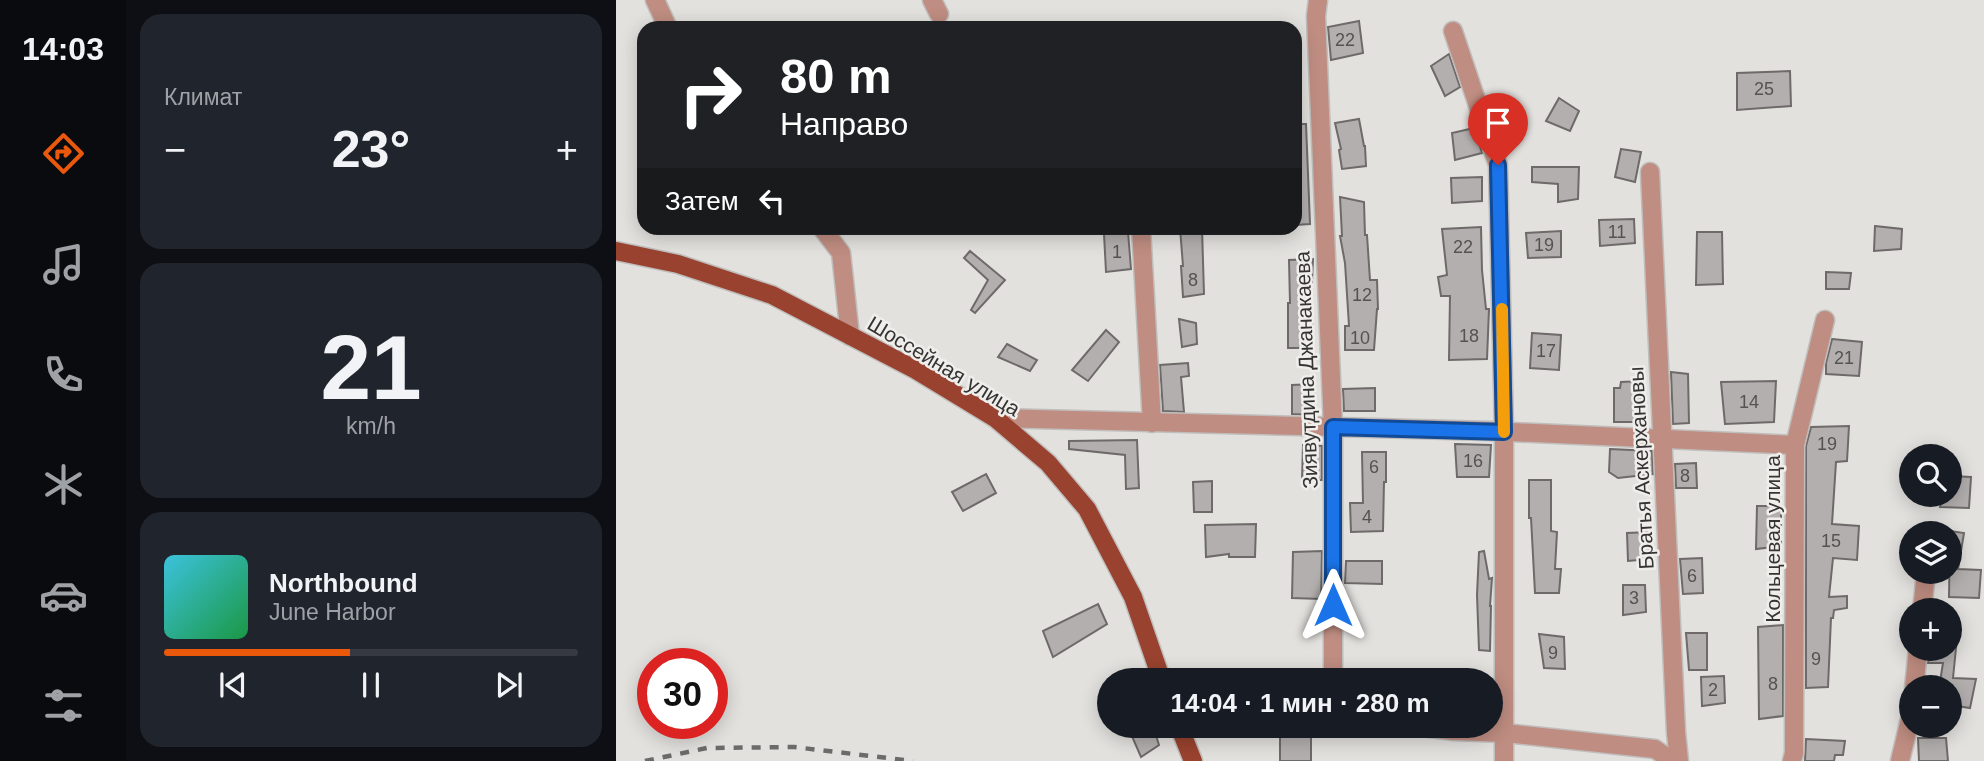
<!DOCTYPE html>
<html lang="ru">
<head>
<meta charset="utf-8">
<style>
	body { margin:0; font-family:Helvetica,sans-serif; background:#20242c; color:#f1f3f6; height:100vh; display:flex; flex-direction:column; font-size:26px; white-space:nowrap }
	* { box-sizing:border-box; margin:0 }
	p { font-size:23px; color:#9ea1a6 }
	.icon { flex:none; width:38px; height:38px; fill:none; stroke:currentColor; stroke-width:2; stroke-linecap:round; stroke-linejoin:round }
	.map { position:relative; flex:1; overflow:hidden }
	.details { display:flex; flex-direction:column; gap:14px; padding:14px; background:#0d0f14; width:490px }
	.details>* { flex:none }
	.hud { position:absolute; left:21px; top:21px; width:665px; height:214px; border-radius:21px; box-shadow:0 4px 18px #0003; background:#202124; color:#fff; overflow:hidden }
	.fabs { position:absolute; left:1283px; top:444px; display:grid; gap:14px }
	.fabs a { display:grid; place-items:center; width:63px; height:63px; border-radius:50%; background:#171b24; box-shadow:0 4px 18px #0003; font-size:35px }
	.speed { position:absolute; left:21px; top:648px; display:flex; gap:14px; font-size:35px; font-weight:700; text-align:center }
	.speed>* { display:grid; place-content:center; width:91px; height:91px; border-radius:50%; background:#171b24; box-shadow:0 4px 18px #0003; line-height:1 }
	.speed .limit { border:10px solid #d22; background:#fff; color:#111 }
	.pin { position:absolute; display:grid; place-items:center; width:60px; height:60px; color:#fff; margin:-72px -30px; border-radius:50% 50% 50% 0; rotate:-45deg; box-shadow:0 0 7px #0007 }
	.pin .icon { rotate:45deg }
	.me { position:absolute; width:77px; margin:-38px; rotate:0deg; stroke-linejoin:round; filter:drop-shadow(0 0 5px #0008) }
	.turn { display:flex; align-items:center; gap:24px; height:147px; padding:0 28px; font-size:32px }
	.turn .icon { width:91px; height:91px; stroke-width:2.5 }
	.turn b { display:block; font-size:49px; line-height:60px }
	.then { display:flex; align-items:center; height:66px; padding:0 28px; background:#0003; gap:14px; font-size:26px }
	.big { font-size:52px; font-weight:600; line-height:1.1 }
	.details .tile { flex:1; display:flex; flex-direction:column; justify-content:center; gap:10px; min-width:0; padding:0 24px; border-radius:21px; background:#20242c }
	.details .dial { align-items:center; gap:0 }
	.dial b { font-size:91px; line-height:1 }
	.song { display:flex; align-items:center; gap:21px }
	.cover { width:84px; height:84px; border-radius:10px; background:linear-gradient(135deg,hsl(190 70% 55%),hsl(140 70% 35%)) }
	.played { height:7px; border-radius:4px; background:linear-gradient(90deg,#ea580c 45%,#363941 45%) }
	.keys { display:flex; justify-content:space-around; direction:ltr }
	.heat { display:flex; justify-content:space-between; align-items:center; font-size:38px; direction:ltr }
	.trip { position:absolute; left:481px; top:668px; width:406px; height:70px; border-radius:35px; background:#171b24; box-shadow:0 4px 18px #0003; font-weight:600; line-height:70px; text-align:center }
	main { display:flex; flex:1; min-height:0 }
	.tabs { display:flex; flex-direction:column; width:126px; justify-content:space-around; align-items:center; background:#090b0e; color:#9ea1a6 }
	.tabs .icon { width:49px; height:49px }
	.tabs .active { color:#ea580c }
	.tabs b { font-size:32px; color:#f1f3f6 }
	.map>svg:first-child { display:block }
	.building { fill:#b3afaf; stroke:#6e6a6a; stroke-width:2 }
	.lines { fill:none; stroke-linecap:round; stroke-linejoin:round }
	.minor-casing { stroke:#c0bebc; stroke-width:21 }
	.major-casing { stroke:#c0bebc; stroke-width:21 }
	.minor { stroke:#bf8d81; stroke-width:18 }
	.major { stroke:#99422f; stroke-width:18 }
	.rail { stroke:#6c6b69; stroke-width:4.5; stroke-dasharray:9 9; stroke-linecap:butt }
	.route-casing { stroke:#114b97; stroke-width:18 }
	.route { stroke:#1a73e8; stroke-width:12 }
	.slow { stroke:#f59e0b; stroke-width:12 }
	.labels { text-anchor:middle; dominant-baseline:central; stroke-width:5; stroke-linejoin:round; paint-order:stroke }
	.number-label { font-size:18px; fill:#545352 }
	.street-label { font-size:21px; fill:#353433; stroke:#f0eeeb }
</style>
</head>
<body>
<main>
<nav class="tabs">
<b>14:03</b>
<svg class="icon active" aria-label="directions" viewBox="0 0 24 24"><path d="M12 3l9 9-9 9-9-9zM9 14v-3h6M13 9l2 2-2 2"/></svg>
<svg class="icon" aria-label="music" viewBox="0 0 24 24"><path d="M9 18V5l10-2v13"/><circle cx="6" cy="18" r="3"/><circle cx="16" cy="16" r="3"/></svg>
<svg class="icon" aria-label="phone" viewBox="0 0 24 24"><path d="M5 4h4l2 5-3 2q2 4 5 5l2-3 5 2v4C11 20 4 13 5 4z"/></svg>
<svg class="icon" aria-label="climate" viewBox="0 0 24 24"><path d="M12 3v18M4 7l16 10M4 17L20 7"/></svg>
<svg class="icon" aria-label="car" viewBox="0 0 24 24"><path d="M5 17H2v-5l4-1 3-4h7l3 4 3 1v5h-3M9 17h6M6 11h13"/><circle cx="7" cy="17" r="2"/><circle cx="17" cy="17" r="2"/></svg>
<svg class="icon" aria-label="filters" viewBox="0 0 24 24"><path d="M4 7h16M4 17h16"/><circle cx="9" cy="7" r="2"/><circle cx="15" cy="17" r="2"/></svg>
</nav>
<section class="details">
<div class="tile"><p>Климат</p>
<div class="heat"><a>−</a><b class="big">23°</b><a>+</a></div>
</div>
<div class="tile dial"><b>21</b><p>km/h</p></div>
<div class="tile">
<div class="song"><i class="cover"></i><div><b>Northbound</b><p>June Harbor</p></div></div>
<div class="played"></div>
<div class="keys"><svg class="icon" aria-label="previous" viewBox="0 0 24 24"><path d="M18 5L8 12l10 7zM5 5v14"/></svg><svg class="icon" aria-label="pause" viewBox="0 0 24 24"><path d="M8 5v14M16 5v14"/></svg><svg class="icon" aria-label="next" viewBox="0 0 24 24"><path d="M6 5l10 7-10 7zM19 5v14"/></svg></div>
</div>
</section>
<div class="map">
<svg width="1368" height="761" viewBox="0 0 1368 761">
	<rect width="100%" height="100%" fill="#e3e1de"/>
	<g class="building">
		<polygon points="743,21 747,53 715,60 712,27"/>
		<polygon points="833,54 844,87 829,96 815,66"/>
		<polygon points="1174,71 1175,106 1121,110 1121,73"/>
		<polygon points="943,98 963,111 954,131 930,121"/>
		<polygon points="743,119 748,146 749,146 750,166 726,169 723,150 725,149 719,123"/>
		<polygon points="679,124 690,124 694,224 679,225"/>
		<polygon points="858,128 866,153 839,160 836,133"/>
		<polygon points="1005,149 1025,152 1019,182 999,177"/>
		<polygon points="916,167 963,167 962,199 942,202 942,184 916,182"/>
		<polygon points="866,177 866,201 836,203 835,178"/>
		<polygon points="724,197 748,202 749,235 751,235 754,280 761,280 762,309 761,309 758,350 729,350 729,326 733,326 729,263 724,236 726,236"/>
		<polygon points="1018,219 1019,243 984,246 983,220"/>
		<polygon points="1259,226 1286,229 1285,249 1258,251"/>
		<polygon points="865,227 866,270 870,309 873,309 871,359 833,360 834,296 825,296 822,277 831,275 826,229"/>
		<polygon points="564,228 586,228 588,294 567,297 565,266 567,266"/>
		<polygon points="945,231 945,257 912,258 910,233"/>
		<polygon points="512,232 515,269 490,272 488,234"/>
		<polygon points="1081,232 1106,232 1107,284 1080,285"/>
		<polygon points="354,251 389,280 359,313 355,310 372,280 348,258"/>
		<polygon points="697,259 696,282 695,282 697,348 672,348 672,303 674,303 673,260"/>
		<polygon points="1210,272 1235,273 1233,289 1210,289"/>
		<polygon points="563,319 580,323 581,344 566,347"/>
		<polygon points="490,330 503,342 472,381 456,370"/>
		<polygon points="916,333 945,335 943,370 914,368"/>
		<polygon points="1216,339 1246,342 1243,376 1210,374 1210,363"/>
		<polygon points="391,344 421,360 414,371 382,357"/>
		<polygon points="572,363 573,376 565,377 568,412 547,411 544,365"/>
		<polygon points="1055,372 1072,374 1073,423 1057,424"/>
		<polygon points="1026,381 1025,422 998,422 998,388 1004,388 1005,382"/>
		<polygon points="1160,381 1158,422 1109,424 1105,382"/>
		<polygon points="698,384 699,415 676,414 676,385"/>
		<polygon points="759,388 759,411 728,411 727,389"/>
		<polygon points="1233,426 1231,461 1220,462 1216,524 1243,526 1241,560 1217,558 1213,597 1231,596 1231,608 1218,610 1217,618 1215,618 1212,687 1190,688 1190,446 1195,427"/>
		<polygon points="521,440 523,488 510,489 509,455 453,449 453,441"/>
		<polygon points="839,444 875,445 873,477 841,477"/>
		<polygon points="687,445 706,446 706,480 686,480"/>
		<polygon points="994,449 1036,451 1037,474 1002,478 993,472"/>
		<polygon points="746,452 770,452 770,482 768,482 767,531 735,532 734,503 747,503"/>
		<polygon points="1080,463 1081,488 1060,488 1059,464"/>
		<polygon points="370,474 380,493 347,511 336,492"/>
		<polygon points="1334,476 1355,477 1353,508 1324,507 1327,495 1334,495"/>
		<polygon points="913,480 935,480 935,531 941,532 939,569 945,569 943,593 919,593 915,518 913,518"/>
		<polygon points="596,481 596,512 578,512 577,482"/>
		<polygon points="1141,506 1165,506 1165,546 1140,549"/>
		<polygon points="640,524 639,557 613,557 613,554 590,557 589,525"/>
		<polygon points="1334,531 1348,533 1342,569 1365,570 1363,598 1333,597"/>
		<polygon points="1033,532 1034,559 1012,561 1011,533"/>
		<polygon points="706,551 705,599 676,598 677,552"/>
		<polygon points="868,551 873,579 876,578 874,606 875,606 874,651 863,650 861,595 863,552"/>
		<polygon points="1086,558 1087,593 1067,594 1064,559"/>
		<polygon points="730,561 766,561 766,584 729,583"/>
		<polygon points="1007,585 1029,585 1030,612 1007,615"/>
		<polygon points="482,604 491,624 437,657 427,631"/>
		<polygon points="1167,625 1167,716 1143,719 1142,627"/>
		<polygon points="1070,633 1091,633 1091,670 1073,670"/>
		<polygon points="923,634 948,637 949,669 928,668"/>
		<polygon points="1334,636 1341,638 1337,678 1360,679 1354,708 1334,705 1334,688 1323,688 1327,663 1312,663 1313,649 1334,649"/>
		<polygon points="1108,676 1109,703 1086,706 1085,677"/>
		<polygon points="529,726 537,726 543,745 525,757 515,734"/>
		<polygon points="664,735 695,736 695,761 664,761"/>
		<polygon points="1302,738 1330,738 1332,761 1303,761"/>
		<polygon points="1190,739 1229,741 1227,755 1219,755 1218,761 1189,761"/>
	</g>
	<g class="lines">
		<g class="minor-casing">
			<g id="minor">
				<polyline points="39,0 52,28"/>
				<polyline points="316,0 323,14"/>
				<polyline points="702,0 700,16 717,427 717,681"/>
				<polyline points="837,31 882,165 888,432 888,761"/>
				<polyline points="1034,172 1060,732 1063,761"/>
				<polyline points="206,228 225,253 234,336"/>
				<polyline points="525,228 536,423"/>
				<polyline points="379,418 874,431 1179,445"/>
				<polyline points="1306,611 1310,572"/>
				<polyline points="1298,688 1302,649"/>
				<polyline points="798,726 838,731 889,733 1039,749 1056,761"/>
				<polyline points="1176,761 1178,753 1179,445 1209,320"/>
				<polyline points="1284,761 1295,715"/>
			</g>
		</g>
		<g class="major-casing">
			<g id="major">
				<polyline points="0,251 62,264 156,295 300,370 379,418 432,463 471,509 517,597 546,681"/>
				<polyline points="563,726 577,761"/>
			</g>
		</g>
		<use href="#minor" class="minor"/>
		<use href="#major" class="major"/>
		<polyline class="rail" points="29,761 91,748 178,747 297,761"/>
	</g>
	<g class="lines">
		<g class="route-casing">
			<polyline id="route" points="717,605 717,427 888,432 882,165"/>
		</g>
		<use href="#route" class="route"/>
		<polyline class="slow" points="886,309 888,432"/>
	</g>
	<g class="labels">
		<g class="number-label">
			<text x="729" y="40">22</text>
			<text x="1148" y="89">25</text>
			<text x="1001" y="232">11</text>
			<text x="928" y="245">19</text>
			<text x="847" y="247">22</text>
			<text x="501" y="252">1</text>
			<text x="577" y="280">8</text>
			<text x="746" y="295">12</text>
			<text x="853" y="336">18</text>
			<text x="744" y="338">10</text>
			<text x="930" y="351">17</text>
			<text x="1228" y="358">21</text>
			<text x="1133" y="402">14</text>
			<text x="1211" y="444">19</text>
			<text x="857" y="461">16</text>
			<text x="758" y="467">6</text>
			<text x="1069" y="476">8</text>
			<text x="751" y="517">4</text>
			<text x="1215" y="541">15</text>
			<text x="1076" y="576">6</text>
			<text x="1018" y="598">3</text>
			<text x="937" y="653">9</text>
			<text x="1200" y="659">9</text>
			<text x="1157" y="684">8</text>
			<text x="1097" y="690">2</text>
		</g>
		<g class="street-label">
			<text transform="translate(328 366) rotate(31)">Шоссейная улица</text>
			<text transform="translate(690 370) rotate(-92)">Зиявутдина Джанакаева</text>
			<text transform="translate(1025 468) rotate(-93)">Братья Аскерхановы</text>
			<text transform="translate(1156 539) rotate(-90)">Кольцевая улица</text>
		</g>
	</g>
</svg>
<div class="fabs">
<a><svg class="icon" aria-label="search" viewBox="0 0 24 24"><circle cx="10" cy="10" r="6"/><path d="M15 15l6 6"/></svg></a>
<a><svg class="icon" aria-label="layers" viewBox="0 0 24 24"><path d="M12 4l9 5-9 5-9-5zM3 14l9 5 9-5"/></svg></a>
<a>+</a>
<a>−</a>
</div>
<div class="speed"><div class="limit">30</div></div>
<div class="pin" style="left:882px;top:165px;background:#d93025"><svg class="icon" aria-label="arrive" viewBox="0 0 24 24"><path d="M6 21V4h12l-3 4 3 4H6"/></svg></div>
<svg class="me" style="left:717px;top:605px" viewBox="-20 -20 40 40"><path d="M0-17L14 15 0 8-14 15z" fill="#1a73e8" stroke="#fff" stroke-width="4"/></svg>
<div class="trip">14:04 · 1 мин · 280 m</div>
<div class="hud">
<div class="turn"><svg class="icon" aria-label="right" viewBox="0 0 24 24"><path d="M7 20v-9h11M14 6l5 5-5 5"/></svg><div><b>80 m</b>Направо</div></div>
<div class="then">Затем<svg class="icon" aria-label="left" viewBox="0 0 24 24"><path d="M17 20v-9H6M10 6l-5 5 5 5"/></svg></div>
</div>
</div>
</main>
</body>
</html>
